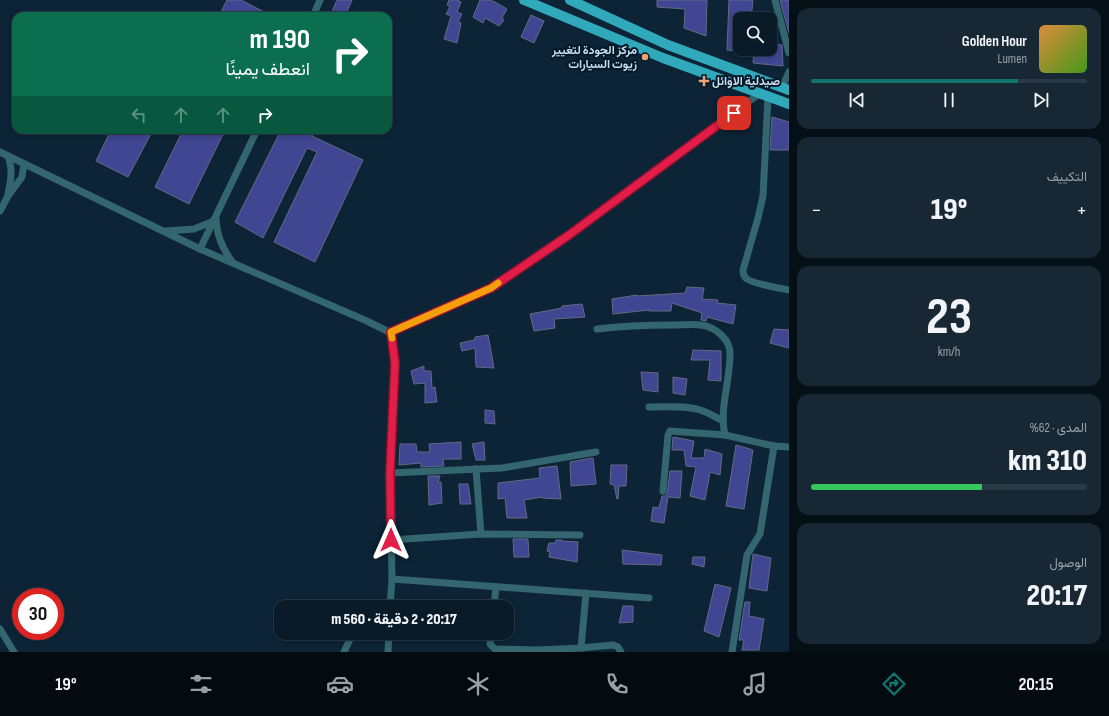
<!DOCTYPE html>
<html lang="ar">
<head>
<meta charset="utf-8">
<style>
	body { margin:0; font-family:"Sofia Sans Condensed",Vazirmatn,sans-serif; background:#172834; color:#f1f3f6; direction:rtl; height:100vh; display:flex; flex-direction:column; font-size:15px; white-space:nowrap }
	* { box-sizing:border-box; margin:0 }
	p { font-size:13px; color:#99a1a8 }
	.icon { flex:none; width:22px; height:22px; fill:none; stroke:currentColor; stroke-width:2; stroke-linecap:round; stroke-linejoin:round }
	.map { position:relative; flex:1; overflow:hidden; direction:ltr }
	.sheet { display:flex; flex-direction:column; gap:8px; padding:8px; background:#050f16; width:320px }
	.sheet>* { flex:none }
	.top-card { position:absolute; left:12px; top:12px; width:380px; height:122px; border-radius:12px; box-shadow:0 2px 6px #0003,0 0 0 1px #293945; direction:rtl; background:#0b6e4f; color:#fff; overflow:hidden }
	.tools { position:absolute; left:733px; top:12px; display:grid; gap:8px }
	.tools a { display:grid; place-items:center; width:44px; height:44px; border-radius:8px; background:#091b28; box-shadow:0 2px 6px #0003,0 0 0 1px #293945; font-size:20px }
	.speed { position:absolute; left:12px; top:588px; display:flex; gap:8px; font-size:20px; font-weight:700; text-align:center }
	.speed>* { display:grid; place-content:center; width:52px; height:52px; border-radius:50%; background:#091b28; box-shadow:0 2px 6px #0003,0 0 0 1px #293945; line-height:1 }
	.speed .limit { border:6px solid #d22; background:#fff; color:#111 }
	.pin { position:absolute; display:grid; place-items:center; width:34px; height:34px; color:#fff; margin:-17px; border-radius:8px; box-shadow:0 2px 6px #0006 }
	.me { position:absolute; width:44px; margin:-22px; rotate:0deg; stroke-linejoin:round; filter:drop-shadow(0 0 3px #0008) }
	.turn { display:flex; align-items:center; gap:14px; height:84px; padding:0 16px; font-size:18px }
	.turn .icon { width:52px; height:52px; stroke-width:2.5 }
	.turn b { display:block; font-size:28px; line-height:34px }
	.lanes { display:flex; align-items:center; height:38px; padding:0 16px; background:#0003; justify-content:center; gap:20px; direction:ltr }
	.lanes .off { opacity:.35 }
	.big { font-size:30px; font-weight:800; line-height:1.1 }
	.sheet .widget { flex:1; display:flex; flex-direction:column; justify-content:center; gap:6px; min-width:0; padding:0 14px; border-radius:12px; background:#172834 }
	.sheet .dial { align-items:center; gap:0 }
	.dial b { font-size:52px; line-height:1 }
	.song { display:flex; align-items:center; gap:12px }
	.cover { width:48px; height:48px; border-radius:6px; background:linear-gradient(135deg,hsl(30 70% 55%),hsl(100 70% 35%)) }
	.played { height:4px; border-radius:2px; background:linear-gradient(90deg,#0f766e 75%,#293945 75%) }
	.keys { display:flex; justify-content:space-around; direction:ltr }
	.heat { display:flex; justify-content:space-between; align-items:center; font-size:22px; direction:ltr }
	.charge { height:6px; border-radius:3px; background:linear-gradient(90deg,#34c759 62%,#293945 0) }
	.trip { position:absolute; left:274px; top:600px; width:240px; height:40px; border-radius:12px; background:#091b28; box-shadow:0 2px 6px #0003,0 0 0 1px #293945; font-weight:800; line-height:40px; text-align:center; direction:rtl }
	.menu { display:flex; height:64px; justify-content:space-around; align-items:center; background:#040b10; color:#99a1a8 }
	.menu .icon { width:28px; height:28px }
	.menu .selected { color:#0f766e }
	.menu b { font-size:18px; color:#f1f3f6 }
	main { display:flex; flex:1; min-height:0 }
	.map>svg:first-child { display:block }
	.building { fill:#414692; stroke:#646985 }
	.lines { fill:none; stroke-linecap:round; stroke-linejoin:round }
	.minor { stroke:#33666e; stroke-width:7 }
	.primary { stroke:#30a9bb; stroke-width:10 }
	.route-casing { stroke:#92132f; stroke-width:10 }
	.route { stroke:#e11d48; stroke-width:7 }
	.slow { stroke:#f59e0b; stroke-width:7 }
	.poi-dot { fill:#efa377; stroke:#031a2c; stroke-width:1.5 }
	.labels { text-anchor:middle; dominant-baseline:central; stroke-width:4; stroke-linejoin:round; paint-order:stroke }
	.poi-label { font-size:12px; font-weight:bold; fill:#cddce8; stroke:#031a2c; text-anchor:end }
</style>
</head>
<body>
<main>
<section class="sheet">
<div class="widget">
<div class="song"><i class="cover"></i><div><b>Golden Hour</b><p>Lumen</p></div></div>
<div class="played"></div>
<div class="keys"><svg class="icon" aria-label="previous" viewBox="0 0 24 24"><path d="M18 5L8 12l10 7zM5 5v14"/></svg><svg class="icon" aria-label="pause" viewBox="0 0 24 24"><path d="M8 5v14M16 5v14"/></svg><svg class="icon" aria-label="next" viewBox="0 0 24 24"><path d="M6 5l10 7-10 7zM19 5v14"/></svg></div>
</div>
<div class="widget"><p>التكييف</p>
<div class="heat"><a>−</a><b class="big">19°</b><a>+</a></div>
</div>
<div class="widget dial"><b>23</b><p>km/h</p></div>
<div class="widget"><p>المدى · 62%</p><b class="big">310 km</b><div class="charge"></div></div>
<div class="widget"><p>الوصول</p><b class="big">20:17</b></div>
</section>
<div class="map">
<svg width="789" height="652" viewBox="0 0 789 652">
	<rect width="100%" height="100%" fill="#0c2436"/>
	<g class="building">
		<polygon points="227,0 241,0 272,16 219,16"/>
		<polygon points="337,0 352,0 345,16 330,16"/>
		<polygon points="449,0 457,0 461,2 457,12 462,14 458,22 461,23 457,43 444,39 451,16 446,14 450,7 447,5"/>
		<polygon points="480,0 489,0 495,2 507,9 502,18 504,20 499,26 485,18 483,23 473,17"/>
		<polygon points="657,0 707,0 706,36 684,28 685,9 657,7"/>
		<polygon points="729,0 753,0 751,19 740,19 740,51 727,50"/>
		<polygon points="780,0 789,0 789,33"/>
		<polygon points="531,15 544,21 534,43 521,37"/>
		<polygon points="770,43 782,45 783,66 753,63 754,49 770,49"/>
		<polygon points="772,117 789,122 789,150 770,150"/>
		<polygon points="111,130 153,130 128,177 96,161"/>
		<polygon points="183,130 225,130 189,204 155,187"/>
		<polygon points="281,130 307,130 314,133 312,136 363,160 315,262 274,242 317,152 307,148 263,238 235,222"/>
		<polygon points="687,287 704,288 702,299 718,300 717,303 736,305 733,324 707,317 706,321 701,320 702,313 672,303 671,311 649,311 649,310 613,314 612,299 637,295 637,296 685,293"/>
		<polygon points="582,304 585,317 554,319 555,328 534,331 530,314 562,308 562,306"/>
		<polygon points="774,329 789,330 789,348 770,343"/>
		<polygon points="488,335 494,368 476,367 475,348 462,351 460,343 475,340 475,337"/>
		<polygon points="693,350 721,351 721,381 708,380 710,360 691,360"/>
		<polygon points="424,366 424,371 431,371 432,388 435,387 437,402 425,403 425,383 414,384 411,371"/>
		<polygon points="641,372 658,373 658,392 643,390"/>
		<polygon points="673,377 687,379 685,395 673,393"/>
		<polygon points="485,410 494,411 495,424 485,423"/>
		<polygon points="673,437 694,441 691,458 704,458 705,449 722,454 720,475 710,472 705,500 690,496 696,467 686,466 684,450 672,450"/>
		<polygon points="461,442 461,459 443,459 444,466 421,467 421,463 399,465 400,444 416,444 417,452 430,452 429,444"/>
		<polygon points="484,442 485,460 476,460 472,444"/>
		<polygon points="736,445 753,450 744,509 726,506"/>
		<polygon points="592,458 593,458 596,484 571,486 570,462"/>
		<polygon points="611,465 627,465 626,486 619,486 618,499 617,499 614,485 610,484"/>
		<polygon points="557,466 561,499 542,498 542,497 524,500 527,518 507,518 505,498 498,499 498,483 540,478 539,468"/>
		<polygon points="670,471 682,471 680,498 668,497 664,523 651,521 653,507 659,508 662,496 665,496 667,494"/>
		<polygon points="428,476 440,476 438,482 441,482 442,503 429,505"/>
		<polygon points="459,484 468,484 471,504 460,504"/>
		<polygon points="513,539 528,539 529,557 514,557"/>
		<polygon points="556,540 562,540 562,541 578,542 577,562 549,557 550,552 547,551 549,543 555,543"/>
		<polygon points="622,550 662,555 661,565 623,564"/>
		<polygon points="753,554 771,558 767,591 749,588"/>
		<polygon points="693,557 705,557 704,567 692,564"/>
		<polygon points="715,584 731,588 719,637 704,631"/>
		<polygon points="745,602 750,602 749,616 764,619 759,650 742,650 744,640 739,640"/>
		<polygon points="623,606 633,606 633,622 619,623"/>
	</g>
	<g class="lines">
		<g class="minor">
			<polyline points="775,0 789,53"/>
			<polyline points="313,16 320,0"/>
			<polyline points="782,87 789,72"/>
			<path d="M768 97 763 196 758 218 743 270C743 274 744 277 747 279 754 284 779 288 789 290"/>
			<polyline points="0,152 200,249 367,321 391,333"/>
			<path d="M8 194C11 179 13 171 8 156"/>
			<polyline points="0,211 8,196 22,177 24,164"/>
			<path d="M216 218C217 236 222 248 233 263"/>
			<polyline points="166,231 194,229 214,221"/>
			<polyline points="200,249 257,130"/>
			<path d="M597 329C622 326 648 325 673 325 682 325 692 324 701 325 716 327 731 340 730 355 730 382 719 408 725 435"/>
			<polyline points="391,333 491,288 569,235 759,94"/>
			<path d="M649 407C666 407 684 405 700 410 708 412 715 417 723 421"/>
			<polyline points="476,469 481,534"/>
			<polyline points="390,473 502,468 596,452"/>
			<polyline points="663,491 668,435 670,431 725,435 774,446 789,447"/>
			<polyline points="391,540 481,534 580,535"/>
			<polyline points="392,579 649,598"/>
			<polyline points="390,607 392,579 390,473 395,363 391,333"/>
			<polyline points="494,607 496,587"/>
			<polyline points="0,629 14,652"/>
			<polyline points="491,633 490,644 495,649 537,650"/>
			<polyline points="581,648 613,645 618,647 621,652"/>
			<polyline points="344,652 353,633"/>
			<polyline points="388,652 389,633"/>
			<polyline points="537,652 537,650 581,648 586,593"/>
			<polyline points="732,652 747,555 760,534 774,446"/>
		</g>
		<g class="primary">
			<polyline points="524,0 663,58 789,104"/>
			<polyline points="570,0 668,45 789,90"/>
		</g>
	</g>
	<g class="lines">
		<g class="route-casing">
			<polyline id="route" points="391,540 390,474 395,363 391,332 491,288 569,235 734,113"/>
		</g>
		<use href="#route" class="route"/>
		<polyline class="slow" points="392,338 391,332 491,288 498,283"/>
	</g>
	<g class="poi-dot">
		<circle cx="645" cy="57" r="4"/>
		<path d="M702 75h4v4h4v4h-4v4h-4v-4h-4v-4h4z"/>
	</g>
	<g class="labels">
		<g class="poi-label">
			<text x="637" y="50">مركز الجودة لتغيير<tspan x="637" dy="14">زيوت السيارات</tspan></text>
			<text x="712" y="81" text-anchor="start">صيدلية الاوائل</text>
		</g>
	</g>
</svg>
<div class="tools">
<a><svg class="icon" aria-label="search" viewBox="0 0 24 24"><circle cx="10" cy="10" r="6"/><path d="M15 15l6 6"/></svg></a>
</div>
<div class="speed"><div class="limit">30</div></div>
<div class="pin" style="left:734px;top:113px;background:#d93025"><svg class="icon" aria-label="arrive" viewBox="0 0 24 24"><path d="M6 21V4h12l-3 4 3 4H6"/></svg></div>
<svg class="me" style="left:391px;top:540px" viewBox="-20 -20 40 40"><path d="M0-17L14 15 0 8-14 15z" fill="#e11d48" stroke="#fff" stroke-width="4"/></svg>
<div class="trip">20:17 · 2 دقيقة · 560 m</div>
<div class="top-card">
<div class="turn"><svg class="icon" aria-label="right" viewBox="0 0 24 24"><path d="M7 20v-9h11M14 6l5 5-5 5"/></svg><div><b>190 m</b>انعطف يمينًا</div></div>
<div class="lanes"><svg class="icon off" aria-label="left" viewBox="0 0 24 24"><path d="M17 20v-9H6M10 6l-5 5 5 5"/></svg><svg class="icon off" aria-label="ahead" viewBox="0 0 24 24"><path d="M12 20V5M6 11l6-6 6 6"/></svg><svg class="icon off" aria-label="ahead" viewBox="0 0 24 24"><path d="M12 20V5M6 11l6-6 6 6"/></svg><svg class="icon" aria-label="right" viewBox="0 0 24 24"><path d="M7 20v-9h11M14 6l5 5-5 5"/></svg></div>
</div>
</div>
</main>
<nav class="menu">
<b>20:15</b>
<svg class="icon selected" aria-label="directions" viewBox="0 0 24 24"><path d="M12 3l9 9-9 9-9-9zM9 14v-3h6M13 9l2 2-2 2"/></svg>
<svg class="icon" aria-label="music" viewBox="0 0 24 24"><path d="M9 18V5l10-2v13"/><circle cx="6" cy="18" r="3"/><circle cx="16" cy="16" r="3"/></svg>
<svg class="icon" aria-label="phone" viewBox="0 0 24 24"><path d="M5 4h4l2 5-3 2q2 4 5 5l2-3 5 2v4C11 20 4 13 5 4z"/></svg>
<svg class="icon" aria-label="climate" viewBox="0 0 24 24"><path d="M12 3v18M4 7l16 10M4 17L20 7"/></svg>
<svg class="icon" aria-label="car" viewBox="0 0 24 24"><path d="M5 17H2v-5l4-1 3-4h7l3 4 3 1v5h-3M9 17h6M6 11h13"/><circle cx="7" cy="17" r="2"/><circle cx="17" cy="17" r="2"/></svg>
<svg class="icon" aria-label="filters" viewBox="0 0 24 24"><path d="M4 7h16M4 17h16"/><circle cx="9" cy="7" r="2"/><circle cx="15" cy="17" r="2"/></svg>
<b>19°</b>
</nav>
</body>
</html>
